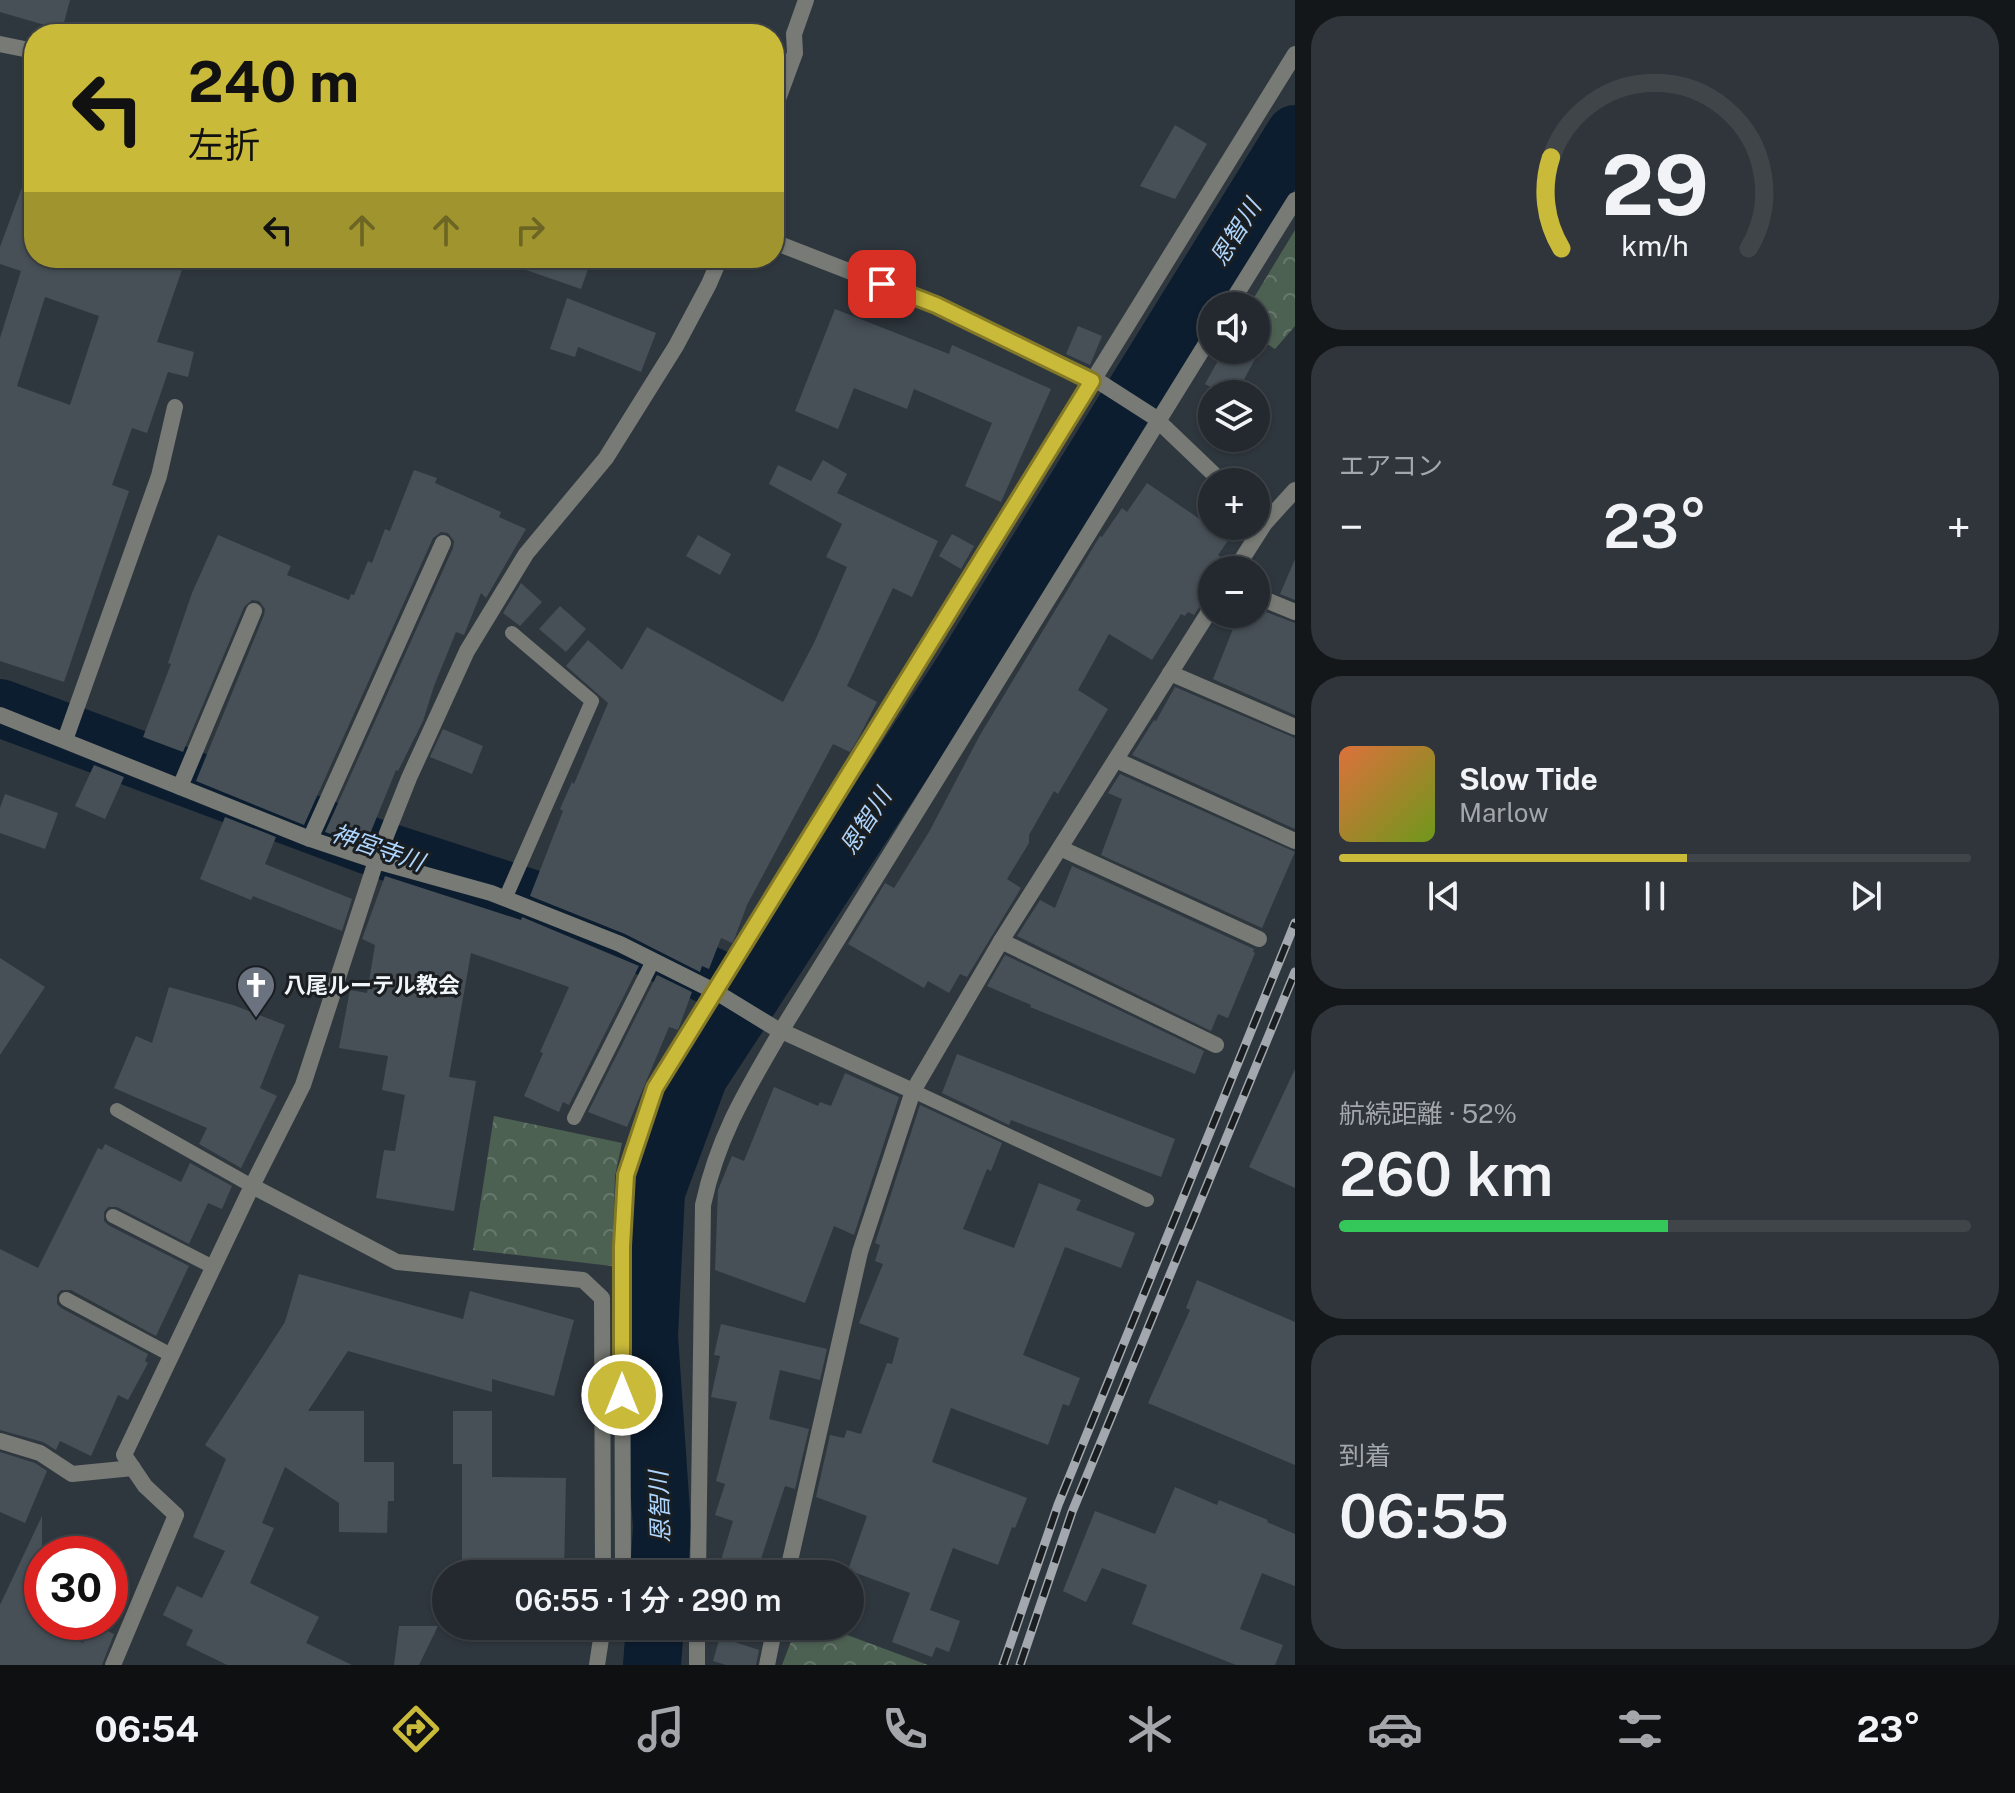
<!DOCTYPE html>
<html lang="ja">
<head>
<meta charset="utf-8">
<style>
	body { margin:0; font-family:"Public Sans","Noto Sans JP",sans-serif; background:#2f353a; color:#f1f3f6; height:100vh; display:flex; flex-direction:column; font-size:30px; white-space:nowrap }
	* { box-sizing:border-box; margin:0 }
	p { font-size:26px; color:#a3a6aa }
	.icon { flex:none; width:44px; height:44px; fill:none; stroke:currentColor; stroke-width:2; stroke-linecap:round; stroke-linejoin:round }
	.map { position:relative; flex:1; overflow:hidden }
	.sheet { display:flex; flex-direction:column; gap:16px; padding:16px; background:#131719; width:720px }
	.sheet>* { flex:none }
	.top-card { position:absolute; left:24px; top:24px; width:760px; height:244px; border-radius:32px; box-shadow:0 2px 6px #0004,0 0 0 2px #40454a; background:#c9ba3a; color:#111; overflow:hidden }
	.fabs { position:absolute; left:1198px; top:292px; display:grid; gap:16px }
	.fabs a { display:grid; place-items:center; width:72px; height:72px; border-radius:50%; background:#23292e; box-shadow:0 2px 6px #0004,0 0 0 2px #40454a; font-size:40px }
	.speed { position:absolute; left:24px; top:1536px; display:flex; gap:16px; font-size:40px; font-weight:700; text-align:center }
	.speed>* { display:grid; place-content:center; width:104px; height:104px; border-radius:50%; background:#23292e; box-shadow:0 2px 6px #0004,0 0 0 2px #40454a; line-height:1 }
	.speed .limit { border:12px solid #d22; background:#fff; color:#111 }
	.pin { position:absolute; display:grid; place-items:center; width:68px; height:68px; color:#fff; margin:-34px; border-radius:16px; box-shadow:0 4px 12px #0006 }
	.me { position:absolute; width:88px; margin:-44px; rotate:0deg; stroke-linejoin:round; filter:drop-shadow(0 0 6px #0008) }
	.turn { display:flex; align-items:center; gap:28px; height:168px; padding:0 32px; font-size:36px }
	.turn .icon { width:104px; height:104px; stroke-width:2.5 }
	.turn b { display:block; font-size:56px; line-height:68px }
	.lanes { display:flex; align-items:center; height:76px; padding:0 32px; background:#0003; justify-content:center; gap:40px; direction:ltr }
	.lanes .off { opacity:.35 }
	.big { font-size:60px; font-weight:600; line-height:1.1 }
	.sheet .tile { flex:1; display:flex; flex-direction:column; justify-content:center; gap:12px; min-width:0; padding:0 28px; border-radius:32px; background:#2f353a }
	.sheet .dial { align-items:center; gap:0 }
	.dial svg { height:208px; overflow:visible; fill:none; stroke:#40454a; stroke-width:7; stroke-linecap:round; text-anchor:middle }
	.dial text { fill:#f1f3f6; stroke:none }
	.song { display:flex; align-items:center; gap:24px }
	.cover { width:96px; height:96px; border-radius:12px; background:linear-gradient(135deg,hsl(20 70% 55%),hsl(80 70% 35%)) }
	.played { height:8px; border-radius:4px; background:linear-gradient(90deg,#c9ba3a 55%,#40454a 55%) }
	.keys { display:flex; justify-content:space-around; direction:ltr }
	.heat { display:flex; justify-content:space-between; align-items:center; font-size:44px; direction:ltr }
	.charge { height:12px; border-radius:6px; background:linear-gradient(90deg,#34c759 52%,#40454a 0) }
	.trip { position:absolute; left:432px; top:1560px; width:432px; height:80px; border-radius:40px; background:#23292e; box-shadow:0 2px 6px #0004,0 0 0 2px #40454a; font-weight:600; line-height:80px; text-align:center }
	.tab-bar { display:flex; height:128px; justify-content:space-around; align-items:center; background:#0e1012; color:#a3a6aa }
	.tab-bar .icon { width:56px; height:56px }
	.tab-bar .selected { color:#c9ba3a }
	.tab-bar b { font-size:36px; color:#f1f3f6 }
	main { display:flex; flex:1; min-height:0 }
	.map>svg:first-child { display:block }
	.park { fill:url(#park-crowns) }
	.lines { fill:none; stroke-linecap:round; stroke-linejoin:round }
	.river { stroke:#0c1d2f; stroke-width:58 }
	.building { fill:#475057; fill-rule:evenodd }
	.lane { stroke:#777a75; stroke-width:14 }
	.street { stroke:#777a75; stroke-width:16 }
	.rail-casing { stroke:#a2a8ae; stroke-width:9 }
	.rail { stroke:#1a1e21; stroke-width:6; stroke-dasharray:18; stroke-linecap:butt }
	.route-casing { stroke:#837926; stroke-width:20 }
	.route { stroke:#c9ba3a; stroke-width:14 }
	.labels { text-anchor:middle; dominant-baseline:central; stroke-width:6; stroke-linejoin:round; paint-order:stroke }
	.poi-label { font-size:22px; font-weight:bold; fill:#f0f5fa; stroke:#1a1e21; text-anchor:start }
	.water-label { font-size:24px; font-style:italic; fill:#aed5fe; stroke:#1a1e21 }
</style>
</head>
<body>
<main>
<div class="map">
<svg width="1295" height="1665" viewBox="0 0 1295 1665">
	<defs>
		<pattern id="park-crowns" width="20" height="18" patternUnits="userSpaceOnUse" patternTransform="scale(2)"><rect width="20" height="18" fill="#4d6153"/><path d="M2 6a3 3 0 1 1 6 0M12 15a3 3 0 1 1 6 0" fill="none" stroke="#67786d"/></pattern>
	</defs>
	<rect width="100%" height="100%" fill="#2f373e"/>
	<g class="park">
		<polygon points="1295,230 1295,326 1275,349 1256,337 1256,306 1249,306"/>
		<polygon points="494,1116 622,1143 615,1176 612,1266 473,1250"/>
		<polygon points="797,1626 823,1626 928,1665 782,1665"/>
	</g>
	<g class="lines">
		<g class="river">
			<polyline points="0,708 370,846 566,910 752,995"/>
			<polyline points="659,1574 662,1527 649,1336 656,1192 699,1076 963,671 1295,134"/>
			<polyline points="652,1665 655,1626"/>
		</g>
	</g>
	<g class="building">
		<polygon points="0,0 70,0 62,30 0,12"/>
		<polygon points="1175,125 1207,144 1175,199 1140,186"/>
		<path d="M31 163 34 164V258H186L157 342 194 352 188 377 168 372 147 433 132 428 112 485 129 491 64 682 0 661V338L21 271 0 264V247ZM45 297 99 316 70 405 17 386Z"/>
		<polygon points="504,258 592,258 581,289 503,262"/>
		<polygon points="567,298 656,333 641,372 578,347 575,357 550,349"/>
		<polygon points="835,309 949,354 952,345 1051,389 1001,502 965,486 992,423 914,389 907,409 854,388 838,429 795,411"/>
		<polygon points="1078,326 1102,336 1090,365 1066,354"/>
		<polygon points="1224,350 1260,350 1236,394 1223,394 1205,384"/>
		<polygon points="823,460 847,474 837,493 938,541 912,597 893,588 847,686 877,702 857,741 850,752 833,744 747,905 734,940 732,943 721,938 709,969 702,966 700,972 625,934 530,896 563,811 560,809 572,782 574,784 608,703 566,666 588,640 622,670 647,627 783,702 814,643 847,567 826,557 842,524 769,484 778,465 811,481"/>
		<polygon points="414,470 437,478 435,483 501,512 499,517 526,529 486,598 481,593 464,635 456,632 434,686 423,721 398,771 396,770 365,846 325,832 453,548 454,541 448,533 441,532 433,538 304,825 196,781 264,615 265,609 259,601 252,600 244,607 183,752 143,737 171,664 168,663 192,593 218,535 291,566 287,575 349,600 351,594 354,595 368,561 372,563 385,529 390,531"/>
		<polygon points="1147,483 1210,526 1238,526 1218,555 1222,558 1205,581 1212,584 1212,596 1203,601 1194,615 1188,612 1185,616 1181,614 1152,660 1109,634 1078,690 1108,709 1058,794 1054,791 1029,835 1029,843 1007,879 1021,888 967,977 960,974 949,993 928,981 924,988 848,944 885,883 894,888 929,832 980,735 1100,536 1102,537 1122,508 1127,512"/>
		<polygon points="952,534 974,546 961,569 939,556"/>
		<polygon points="698,535 731,554 720,575 686,556"/>
		<polygon points="1295,559 1295,600 1280,594"/>
		<polygon points="521,583 542,602 520,626 503,613"/>
		<polygon points="560,606 586,629 566,652 539,629"/>
		<polygon points="1256,608 1295,623 1295,715 1213,679 1233,629 1215,622 1221,614 1256,614"/>
		<polygon points="1175,687 1295,738 1295,829 1132,755 1154,720 1156,721"/>
		<polygon points="443,729 483,746 472,774 430,757"/>
		<polygon points="94,765 124,777 105,819 75,806"/>
		<polygon points="1120,774 1295,852 1262,928 1101,855 1122,799 1108,793"/>
		<polygon points="5,794 58,813 45,849 0,833 0,808"/>
		<polygon points="225,817 276,837 265,864 352,899 342,931 253,896 251,900 200,879"/>
		<polygon points="1072,866 1254,949 1253,952 1255,953 1228,1018 1218,1014 1211,1031 1017,936 1040,900 1055,908"/>
		<polygon points="385,876 521,920 522,917 639,966 569,1105 563,1102 559,1112 524,1096 543,1053 540,1052 569,987 471,953 449,1077 476,1081 454,1211 376,1198 384,1150 395,1151 405,1095 382,1090 388,1056 339,1048 350,990 367,993 375,945 362,939"/>
		<polygon points="1005,955 1204,1051 1195,1074 1030,1007 1031,1005 987,986"/>
		<polygon points="0,958 45,987 0,1055"/>
		<polygon points="657,975 692,992 678,1030 669,1027 627,1127 588,1112"/>
		<polygon points="169,987 233,1005 285,1025 260,1088 277,1096 241,1168 199,1144 207,1128 114,1088 136,1036 152,1043"/>
		<polygon points="957,1054 1175,1139 1161,1177 1011,1120 1009,1125 942,1093"/>
		<polygon points="1295,1069 1295,1188 1249,1167"/>
		<polygon points="845,1073 899,1097 854,1235 834,1226 805,1303 715,1270 718,1190 732,1156 744,1161 774,1087 818,1106 820,1102 831,1106"/>
		<polygon points="920,1105 1002,1143 991,1171 987,1169 963,1229 1014,1248 1039,1183 1081,1200 1076,1210 1135,1233 1121,1268 1065,1247 1023,1355 1080,1378 1069,1406 1063,1404 1048,1445 951,1408 932,1462 1027,1498 1015,1528 1012,1527 998,1565 953,1548 930,1610 960,1621 949,1652 936,1647 932,1657 892,1642 910,1593 848,1570 867,1516 816,1497 830,1435 844,1438 847,1430 861,1434 887,1363 892,1364 899,1338 859,1323 883,1264 875,1261 880,1245 875,1243"/>
		<polygon points="105,1144 181,1182 190,1163 232,1186 222,1209 208,1203 189,1244 117,1207 108,1207 104,1212 104,1221 108,1225 189,1266 156,1336 71,1290 61,1290 57,1295 57,1304 61,1308 148,1354 145,1361 148,1363 128,1400 118,1395 91,1456 60,1441 56,1450 43,1442 0,1430 0,1249 38,1268 98,1148 102,1150"/>
		<polygon points="299,1274 463,1319 470,1291 574,1320 554,1396 492,1379 492,1392 348,1351 308,1411 364,1411 364,1462 394,1462 394,1501 388,1501 387,1533 339,1532 339,1503 285,1467 262,1523 274,1528 250,1583 319,1617 306,1643 352,1665 227,1665 186,1645 193,1630 163,1615 177,1586 202,1598 225,1551 193,1537 226,1459 205,1445 285,1322"/>
		<polygon points="1197,1280 1295,1322 1295,1465 1148,1403 1190,1310 1186,1308"/>
		<polygon points="721,1324 827,1349 820,1380 780,1370 769,1419 809,1429 795,1489 785,1486 756,1574 744,1574 719,1567 733,1521 715,1515 725,1484 716,1481 737,1402 711,1397 720,1356 714,1355"/>
		<polygon points="453,1411 492,1411 492,1477 566,1478 564,1574 462,1574 462,1464 453,1464"/>
		<polygon points="0,1452 35,1463 47,1471 25,1523 0,1512"/>
		<polygon points="1175,1487 1217,1505 1219,1500 1268,1520 1267,1522 1295,1534 1295,1586 1262,1573 1240,1629 1283,1645 1275,1665 1236,1665 1132,1624 1147,1585 1102,1568 1086,1602 1063,1591 1095,1511 1155,1534"/>
		<polygon points="42,1516 42,1627 83,1643 92,1624 114,1634 102,1665 0,1665 0,1605"/>
		<polygon points="399,1626 438,1626 419,1665 394,1665"/>
		<polygon points="720,1637 759,1650 756,1665 726,1665 713,1661"/>
	</g>
	<g class="lines">
		<g class="lane">
			<polyline points="505,899 592,701 512,633"/>
			<polyline points="913,1091 1147,1200"/>
			<polyline points="117,1110 252,1186"/>
			<polyline points="574,1118 653,961"/>
			<polyline points="113,1216 213,1267"/>
			<polyline points="66,1299 171,1355"/>
		</g>
		<g class="street">
			<polyline points="0,44 34,51"/>
			<polyline points="774,110 795,53 794,34 806,0"/>
			<polyline points="774,242 936,305 1101,383 1154,417 1222,482"/>
			<polyline points="1229,306 1295,200"/>
			<polyline points="1235,570 1265,523 1295,490"/>
			<polyline points="1256,596 1295,612"/>
			<polyline points="1170,673 1295,727"/>
			<polyline points="0,715 310,839 376,861 491,893 620,944 716,992 775,1028 913,1091"/>
			<polyline points="65,740 159,476 175,407"/>
			<polyline points="1116,760 1295,841"/>
			<polyline points="180,787 254,611"/>
			<polyline points="310,839 443,543"/>
			<polyline points="1060,848 1259,939"/>
			<polyline points="1001,941 1216,1045"/>
			<polyline points="252,1186 397,1262 583,1280 602,1298 603,1574"/>
			<polyline points="0,1441 40,1453 72,1474 133,1468"/>
			<polyline points="623,1574 622,1246 626,1175 655,1088 1295,54"/>
			<path d="M698 1574 703 1205C718 1136 746 1091 781 1031L1212 334"/>
			<polyline points="787,1574 860,1252 913,1091 1001,941 1212,607"/>
			<polyline points="113,1665 176,1515 145,1486 124,1455 252,1186 303,1085 376,861 409,778 467,651 526,554 606,458 676,346 709,284 720,258"/>
			<polyline points="597,1665 603,1626"/>
			<polyline points="697,1665 697,1626"/>
			<polyline points="767,1665 775,1626"/>
		</g>
		<g class="rail-casing">
			<g id="rail">
				<polyline points="1003,1665 1058,1505 1295,923"/>
				<polyline points="1020,1665 1072,1512 1295,972"/>
			</g>
		</g>
		<use href="#rail" class="rail"/>
	</g>
	<g class="lines">
		<g class="route-casing">
			<polyline id="route" points="622,1395 622,1246 626,1175 655,1088 1092,381 936,305 882,284"/>
		</g>
		<use href="#route" class="route"/>
	</g>
	<defs>
		<g id="church-pin" transform="scale(2)"><path d="M0 17L-7.5 6A9.5 9.5 0 1 1 7.5 6Z" fill="#6b7280" stroke="#1a1e21"/><path d="M-1.2-6h2.4v3.5h3.3v2.4h-3.3V6h-2.4V-.1h-3.3v-2.4h3.3Z" fill="#fff"/></g>
	</defs>
	<g fill-rule="evenodd">
		<use href="#church-pin" x="256" y="985"/>
	</g>
	<g class="labels">
		<g class="poi-label">
			<text x="284" y="985">八尾ルーテル教会</text>
		</g>
		<g class="water-label">
			<text transform="translate(1235 232) rotate(-58)">恩智川</text>
			<text transform="translate(865 821) rotate(-57)">恩智川</text>
			<text transform="translate(378 847) rotate(19)">神宮寺川</text>
			<text transform="translate(659 1507) rotate(-92)">恩智川</text>
		</g>
	</g>
</svg>
<div class="fabs">
<a><svg class="icon" aria-label="sound" viewBox="0 0 24 24"><path d="M4 9h4l5-4v14l-5-4H4zM17 9q2 3 0 6"/></svg></a>
<a><svg class="icon" aria-label="layers" viewBox="0 0 24 24"><path d="M12 4l9 5-9 5-9-5zM3 14l9 5 9-5"/></svg></a>
<a>+</a>
<a>−</a>
</div>
<div class="speed"><div class="limit">30</div></div>
<div class="pin" style="left:882px;top:284px;background:#d93025"><svg class="icon" aria-label="arrive" viewBox="0 0 24 24"><path d="M6 21V4h12l-3 4 3 4H6"/></svg></div>
<svg class="me" style="left:622px;top:1395px" viewBox="-20 -20 40 40"><circle r="17" fill="#c9ba3a" stroke="#fff" stroke-width="3"/><path d="M0-11L8 9 0 5-8 9z" fill="#fff"/></svg>
<div class="trip">06:55 · 1 分 · 290 m</div>
<div class="top-card">
<div class="turn"><svg class="icon" aria-label="left" viewBox="0 0 24 24"><path d="M17 20v-9H6M10 6l-5 5 5 5"/></svg><div><b>240 m</b>左折</div></div>
<div class="lanes"><svg class="icon" aria-label="left" viewBox="0 0 24 24"><path d="M17 20v-9H6M10 6l-5 5 5 5"/></svg><svg class="icon off" aria-label="ahead" viewBox="0 0 24 24"><path d="M12 20V5M6 11l6-6 6 6"/></svg><svg class="icon off" aria-label="ahead" viewBox="0 0 24 24"><path d="M12 20V5M6 11l6-6 6 6"/></svg><svg class="icon off" aria-label="right" viewBox="0 0 24 24"><path d="M7 20v-9h11M14 6l5 5-5 5"/></svg></div>
</div>
</div>
<section class="sheet">
<div class="tile dial"><svg viewBox="0 0 100 80">
<path d="M14 69A42 42 0 1 1 86 69"/>
<path d="M14 69A42 42 0 0 1 10 34" stroke="#c9ba3a"/>
<text x="50" y="56" font-size="32" font-weight="700">29</text>
<text x="50" y="72" font-size="11">km/h</text>
</svg></div>
<div class="tile"><p>エアコン</p>
<div class="heat"><a>−</a><b class="big">23°</b><a>+</a></div>
</div>
<div class="tile">
<div class="song"><i class="cover"></i><div><b>Slow Tide</b><p>Marlow</p></div></div>
<div class="played"></div>
<div class="keys"><svg class="icon" aria-label="previous" viewBox="0 0 24 24"><path d="M18 5L8 12l10 7zM5 5v14"/></svg><svg class="icon" aria-label="pause" viewBox="0 0 24 24"><path d="M8 5v14M16 5v14"/></svg><svg class="icon" aria-label="next" viewBox="0 0 24 24"><path d="M6 5l10 7-10 7zM19 5v14"/></svg></div>
</div>
<div class="tile"><p>航続距離 · 52%</p><b class="big">260 km</b><div class="charge"></div></div>
<div class="tile"><p>到着</p><b class="big">06:55</b></div>
</section>
</main>
<nav class="tab-bar">
<b>06:54</b>
<svg class="icon selected" aria-label="directions" viewBox="0 0 24 24"><path d="M12 3l9 9-9 9-9-9zM9 14v-3h6M13 9l2 2-2 2"/></svg>
<svg class="icon" aria-label="music" viewBox="0 0 24 24"><path d="M9 18V5l10-2v13"/><circle cx="6" cy="18" r="3"/><circle cx="16" cy="16" r="3"/></svg>
<svg class="icon" aria-label="phone" viewBox="0 0 24 24"><path d="M5 4h4l2 5-3 2q2 4 5 5l2-3 5 2v4C11 20 4 13 5 4z"/></svg>
<svg class="icon" aria-label="climate" viewBox="0 0 24 24"><path d="M12 3v18M4 7l16 10M4 17L20 7"/></svg>
<svg class="icon" aria-label="car" viewBox="0 0 24 24"><path d="M5 17H2v-5l4-1 3-4h7l3 4 3 1v5h-3M9 17h6M6 11h13"/><circle cx="7" cy="17" r="2"/><circle cx="17" cy="17" r="2"/></svg>
<svg class="icon" aria-label="filters" viewBox="0 0 24 24"><path d="M4 7h16M4 17h16"/><circle cx="9" cy="7" r="2"/><circle cx="15" cy="17" r="2"/></svg>
<b>23°</b>
</nav>
</body>
</html>
